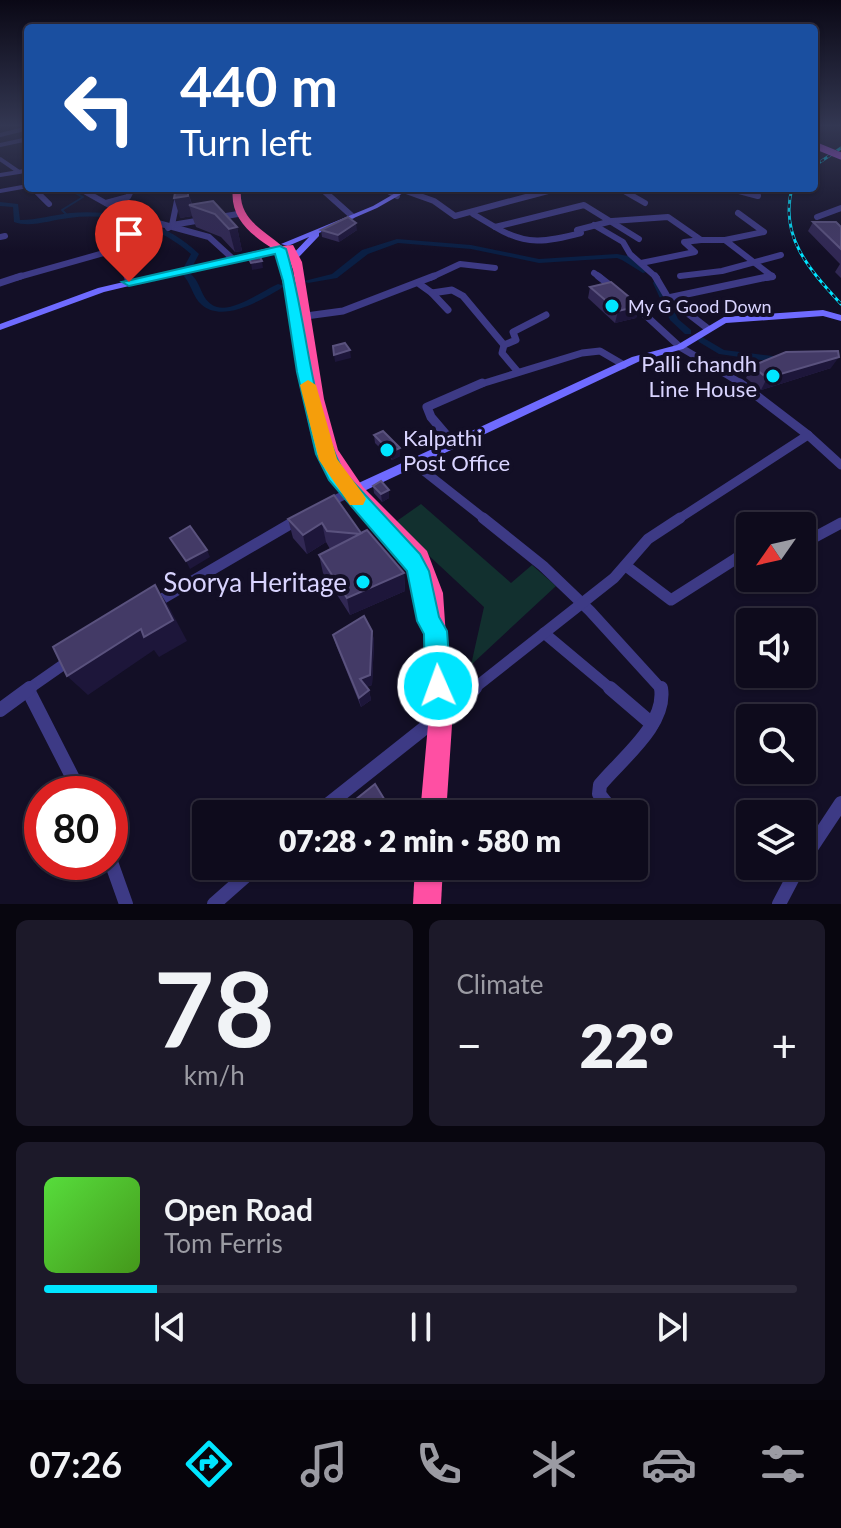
<!DOCTYPE html>
<html lang="en">
<head>
<meta charset="utf-8">
<style>
	body { margin:0; font-family:Lato,sans-serif; background:#1c1929; color:#f1f3f6; height:100vh; display:flex; flex-direction:column; font-size:30px; white-space:nowrap }
	* { box-sizing:border-box; margin:0 }
	p { font-size:26px; color:#9b9ba3 }
	.icon { flex:none; width:44px; height:44px; fill:none; stroke:currentColor; stroke-width:2; stroke-linecap:round; stroke-linejoin:round }
	.map { position:relative; height:904px; overflow:hidden }
	.sheet { display:flex; flex-direction:column; gap:16px; padding:16px; background:#08060f; flex:1 }
	.sheet>* { flex:none }
	.guide { position:absolute; left:24px; top:24px; width:794px; height:168px; border-radius:8px; box-shadow:0 2px 6px #0004,0 0 0 2px #2e2b3b; background:#1a4fa0; color:#fff; overflow:hidden }
	.needle { width:52px; rotate:236deg }
	.buttons { position:absolute; left:736px; top:512px; display:grid; gap:16px }
	.buttons a { display:grid; place-items:center; width:80px; height:80px; border-radius:8px; background:#0e0b1c; box-shadow:0 2px 6px #0004,0 0 0 2px #2e2b3b; font-size:40px }
	.speed { position:absolute; left:24px; top:776px; display:flex; gap:16px; font-size:40px; font-weight:700; text-align:center }
	.speed>* { display:grid; place-content:center; width:104px; height:104px; border-radius:50%; background:#0e0b1c; box-shadow:0 2px 6px #0004,0 0 0 2px #2e2b3b; line-height:1 }
	.speed .limit { border:12px solid #d22; background:#fff; color:#111 }
	.pin { position:absolute; display:grid; place-items:center; width:68px; height:68px; color:#fff; margin:-82px -34px; border-radius:50% 50% 50% 0; rotate:-45deg; box-shadow:0 0 8px #0007 }
	.pin .icon { rotate:45deg }
	.me { position:absolute; width:88px; margin:-44px; rotate:358deg; stroke-linejoin:round; filter:drop-shadow(0 0 6px #0008) }
	.turn { display:flex; align-items:center; gap:28px; height:168px; padding:0 24px; font-size:36px }
	.turn .icon { width:104px; height:104px; stroke-width:2.5 }
	.turn b { display:block; font-size:56px; line-height:68px }
	.big { font-size:60px; font-weight:800; line-height:1.1 }
	.sheet .card { flex:1; display:flex; flex-direction:column; justify-content:center; gap:12px; min-width:0; padding:0 28px; border-radius:12px; background:#1c1929 }
	.sheet .dial { align-items:center; gap:0 }
	.dial b { font-size:104px; line-height:1 }
	.song { display:flex; align-items:center; gap:24px }
	.cover { width:96px; height:96px; border-radius:12px; background:linear-gradient(135deg,hsl(110 70% 55%),hsl(100 70% 35%)) }
	.played { height:8px; border-radius:4px; background:linear-gradient(90deg,#00e5ff 15%,#2e2b3b 15%) }
	.keys { display:flex; justify-content:space-around; direction:ltr }
	.heat { display:flex; justify-content:space-between; align-items:center; font-size:44px; direction:ltr }
	.sheet .tiles { flex:1; display:grid; gap:16px; grid-template-columns:1fr 1fr }
	.card:last-child { grid-column:span 2 }
	.trip { position:absolute; left:192px; top:800px; width:456px; height:80px; border-radius:8px; background:#0e0b1c; box-shadow:0 2px 6px #0004,0 0 0 2px #2e2b3b; font-weight:800; line-height:80px; text-align:center }
	.menu { display:flex; height:128px; justify-content:space-around; align-items:center; background:#06040b; color:#9b9ba3 }
	.menu .icon { width:56px; height:56px }
	.menu .current { color:#00e5ff }
	.menu b { font-size:36px; color:#f1f3f6 }
	.map>svg:first-child { display:block }
	.green { fill:#12302f }
	.lines { fill:none; stroke-linecap:round; stroke-linejoin:round }
	.stream { stroke:#0a1f44; stroke-width:2 }
	.canal { fill:#0a1f44; fill-rule:evenodd }
	.street-far5 { stroke:#3d3a85; stroke-width:4 }
	.street-far4 { stroke:#3d3a85; stroke-width:6 }
	.street-far3 { stroke:#3d3a85; stroke-width:7 }
	.street-far2 { stroke:#3d3a85; stroke-width:9 }
	.street-far1 { stroke:#3d3a85; stroke-width:11 }
	.street { stroke:#3d3a85; stroke-width:14 }
	.secondary { fill:#6f6bff; fill-rule:evenodd }
	.highway { fill:#ff4fa3; fill-rule:evenodd }
	.rail-casing { stroke:#00e5ff; stroke-width:3 }
	.rail { stroke:#130f26; stroke-width:2; stroke-dasharray:4; stroke-linecap:butt }
	.primary-bridge { stroke:#c25bff; stroke-width:7 }
	.wall { fill:#312854 }
	.shaded-wall { fill:#1d163a }
	.building { fill:#433a66; stroke:#5a527e; stroke-width:2 }
	.route { fill:#00e5ff; stroke:#0095a6; stroke-width:2 }
	.slow { fill:#f59e0b }
	.poi-dot { fill:#00e5ff; stroke:#130f26; stroke-width:3 }
	.labels { text-anchor:middle; dominant-baseline:central; stroke-width:8; stroke-linejoin:round; paint-order:stroke }
	.far-poi-label { font-size:18px; fill:#d9d4ff; stroke:#130f26; text-anchor:start }
	.poi-label { font-size:22px; fill:#d9d4ff; stroke:#130f26; text-anchor:end }
	.near-poi-label { font-size:26px; fill:#d9d4ff; stroke:#130f26; text-anchor:end }
</style>
</head>
<body>
<div class="map">
<svg width="841" height="904" viewBox="0 0 841 904">
	<rect width="100%" height="100%" fill="#130f26"/>
	<polygon class="green" points="421,504 511,583 532,565 556,586 471,665 484,607 394,523"/>
	<g class="lines">
		<polyline class="stream" points="66,188 83,197 62,210 68,216"/>
		<g class="canal">
			<path d="M0 202 18 204 20 220C37 220 53 215 70 213 115 209 166 221 199 254L191 269H185L184 267 191 254C158 225 113 212 69 218 51 220 30 228 14 222L13 207 0 206Z"/>
			<polygon points="397,239 471,245 539,259 617,254 628,256 650,271 643,273 622,260 617,258 539,263 471,249 398,243 368,254 337,278 308,283 304,281 332,274 362,250"/>
			<path d="M182 271C203 273 197 301 217 307 234 312 262 291 278 284L285 286C265 298 224 324 202 305 192 297 192 283 181 273Z"/>
			<polygon points="654,281 660,281 678,319 691,330 691,334 685,334 670,320 653,283"/>
			<polygon points="702,337 724,350 781,357 786,360 781,363 719,354 699,342 698,340"/>
		</g>
		<g class="street-far5">
			<polyline points="0,135 28,128"/>
			<polyline points="0,145 28,139"/>
			<polyline points="0,159 19,172 28,170"/>
			<polyline points="0,175 19,172"/>
			<polyline points="33,188 38,193"/>
			<polyline points="78,188 87,193"/>
			<polyline points="320,188 326,193"/>
			<polyline points="382,188 392,193"/>
			<polyline points="618,188 627,193"/>
			<polyline points="727,188 747,193"/>
			<polyline points="0,191 28,186"/>
			<polyline points="406,191 412,193"/>
			<polyline points="130,193 133,188"/>
			<polyline points="179,193 180,188"/>
			<polyline points="541,193 560,188"/>
		</g>
		<g class="street-far4">
			<polyline points="36,191 49,204"/>
			<polyline points="84,191 125,214 209,237 232,258"/>
			<polyline points="324,191 352,216"/>
			<polyline points="388,191 397,196"/>
			<polyline points="406,191 434,201 455,216 548,191"/>
			<polyline points="624,191 645,203"/>
			<polyline points="739,191 758,196"/>
			<polyline points="106,203 128,197 131,191"/>
			<polyline points="738,213 764,232 725,240 773,277 766,278"/>
			<polyline points="473,214 495,227 584,205 639,239"/>
			<polyline points="817,217 841,208"/>
			<polyline points="172,225 238,214"/>
			<polyline points="594,225 623,242 630,254 657,278"/>
			<path d="M495 227C526 246 547 242 581 233L577 230 612 221 668 217 701 240 684 242 695 252 641 263"/>
			<polyline points="168,228 172,225 179,191"/>
			<polyline points="112,234 118,249"/>
			<polyline points="0,237 5,236"/>
			<polyline points="701,240 725,240"/>
			<polyline points="594,273 601,278"/>
			<polyline points="680,276 722,271 781,255"/>
			<polyline points="15,278 118,249 128,278"/>
			<polyline points="430,278 460,264 495,268"/>
		</g>
		<g class="street-far3">
			<polyline points="127,276 129,282"/>
			<polyline points="598,276 616,290"/>
			<polyline points="655,276 668,298 707,328"/>
			<polyline points="0,283 21,276"/>
			<polyline points="418,283 432,293 452,290 463,296 504,345"/>
			<polyline points="432,293 448,310"/>
			<polyline points="668,298 772,276"/>
			<polyline points="631,302 680,347 744,385"/>
			<polyline points="306,316 343,311 434,276"/>
			<polyline points="518,372 502,353 504,345 516,340 513,332 546,315"/>
			<polyline points="478,385 582,353 600,351 624,365"/>
		</g>
		<g class="street-far2">
			<polyline points="808,435 841,465"/>
			<polyline points="454,444 431,417 427,407 482,383"/>
			<polyline points="415,464 486,520"/>
			<polyline points="328,503 357,489"/>
			<polyline points="677,520 808,435 740,383"/>
		</g>
		<g class="street-far1">
			<polyline points="483,518 543,566 590,611 662,690"/>
			<polyline points="802,544 841,523"/>
			<polyline points="737,558 750,553"/>
			<polyline points="626,566 671,600 737,558 749,566"/>
			<polyline points="155,603 297,520"/>
			<polyline points="544,633 612,690"/>
			<polyline points="27,690 70,660"/>
			<polyline points="472,690 614,578 648,539 680,518"/>
		</g>
		<g class="street">
			<polyline points="610,688 652,724"/>
			<polyline points="29,692 81,794"/>
			<polyline points="0,710 30,688"/>
			<polyline points="316,814 475,688"/>
			<path d="M615 814 599 794 600 785C621 759 667 725 661 688"/>
			<polyline points="634,837 641,845"/>
			<polyline points="110,859 126,904"/>
			<polyline points="802,862 841,803"/>
			<polyline points="214,904 257,866"/>
			<polyline points="779,904 799,866"/>
		</g>
		<g class="secondary">
			<polygon points="404,188 412,188 377,208 319,233 319,236 298,258 291,256 309,237 288,246 281,244 373,206"/>
			<polygon points="277,246 280,246 280,250 104,292 0,330 0,324 98,288"/>
			<polygon points="823,310 841,315 841,321 823,316 726,323 683,349 640,361 362,492 352,492 351,489 352,486 632,357 677,345 724,317"/>
		</g>
		<g class="highway">
			<path d="M233 188H241C238 219 261 228 282 246L293 245 302 262 324 399 338 450 363 487 427 551 443 593 452 725 446 814H420L428 725 426 613 421 583 413 563C384 532 350 502 329 465 303 417 304 355 298 302L293 305 287 301 275 250C251 235 229 218 233 188ZM286 250 293 270 297 293Z"/>
			<polygon points="415,866 443,866 441,904 413,904"/>
		</g>
		<g class="rail-casing">
			<g id="rail">
				<polyline points="814,166 841,148"/>
				<path d="M792 188C779 237 810 270 841 304"/>
			</g>
		</g>
		<use href="#rail" class="rail"/>
		<polyline class="primary-bridge" points="814,145 841,156"/>
	</g>
	<g class="wall">
		<polygon points="188,192 192,204 213,201 237,227 242,251 235,252 221,237 196,227 192,216 180,218"/>
		<polygon points="813,222 841,227 841,278 835,272 840,264 808,231"/>
		<polygon points="321,230 357,230 339,242 322,237"/>
		<polygon points="590,287 640,306 636,318 615,323 588,298"/>
		<polygon points="752,366 831,368 761,390 746,378"/>
		<polygon points="374,435 400,448 400,456 392,460 375,443"/>
		<polygon points="373,486 389,490 389,498 382,502 374,493"/>
		<polygon points="334,495 361,533 404,573 405,591 350,615 323,573 319,555 330,549 326,542 307,554 293,538 288,519"/>
		<polygon points="372,631 374,641 372,685 366,687 369,690 371,700 361,707 336,645 333,635"/>
	</g>
	<g class="shaded-wall">
		<polygon points="188,192 192,206 189,205 192,216 180,218 174,198"/>
		<polygon points="356,223 357,230 339,242 338,235"/>
		<polygon points="237,227 242,251 235,252 229,229"/>
		<polygon points="262,261 263,268 252,270 251,263"/>
		<polygon points="640,306 636,318 615,323 618,311"/>
		<polygon points="350,350 351,358 335,362 334,355"/>
		<polygon points="839,357 831,368 761,390 767,378"/>
		<polygon points="400,448 400,456 392,460 391,452"/>
		<polygon points="389,490 389,498 382,502 381,494"/>
		<polygon points="322,523 326,542 307,554 303,535"/>
		<polygon points="207,550 210,557 190,569 186,561"/>
		<polygon points="404,573 405,591 350,615 347,598"/>
		<polygon points="155,585 169,607 187,641 159,657 154,650 88,695 67,676 141,629"/>
		<polygon points="372,631 374,641 372,685 362,688 360,679"/>
		<polygon points="369,690 371,700 361,707 359,698"/>
		<polygon points="386,802 386,807 377,814 371,814"/>
	</g>
	<g class="building">
		<polygon points="188,192 188,196 174,198 175,193"/>
		<polygon points="213,201 237,227 229,229 215,214 189,205"/>
		<polygon points="348,217 356,223 338,235 321,230"/>
		<polygon points="813,222 836,222 841,227 841,249"/>
		<polygon points="258,253 262,261 251,263 247,255"/>
		<polygon points="611,282 640,306 618,311 590,287"/>
		<polygon points="345,343 350,350 334,355 333,346"/>
		<polygon points="838,351 839,357 767,378 752,366 786,352"/>
		<polygon points="383,431 400,448 391,452 374,435"/>
		<polygon points="381,481 389,490 381,494 373,486"/>
		<polygon points="334,495 361,533 367,530 404,573 347,598 319,555 360,534 327,531 322,523 303,535 288,519"/>
		<polygon points="190,526 207,550 186,561 170,538"/>
		<polygon points="155,585 173,620 144,637 141,629 67,676 53,647"/>
		<polygon points="364,616 372,631 370,675 360,679 369,690 359,698 333,635"/>
		<polygon points="375,784 386,802 371,814 349,814 345,808"/>
	</g>
	<linearGradient id="sky" x2="0" y2="1"><stop stop-color="#0a0815"/><stop offset="0.5" stop-color="#333752"/><stop offset="1" stop-color="#333752" stop-opacity="0"/></linearGradient>
	<rect width="841" height="251" fill="url(#sky)"/>
	<path class="route" d="M280 246 286 249C308 321 308 403 343 471L420 554 429 571 439 617 447 631 451 686 447 695 438 699 429 695 425 686 424 634 417 621 407 571 329 480 316 454 297 372 283 281 275 254 129 286 122 282Z"/>
	<polygon class="slow" points="308,380 316,385 337,459 363,494 366,499 363,505 350,505 319,460 300,385"/>
	<g class="poi-dot">
		<circle cx="612" cy="306" r="8"/>
		<circle cx="773" cy="376" r="8"/>
		<circle cx="387" cy="450" r="8"/>
		<circle cx="363" cy="582" r="8"/>
	</g>
	<g class="labels">
		<g class="far-poi-label">
			<text x="628" y="306">My G Good Down</text>
		</g>
		<g class="poi-label">
			<text x="757" y="363">Palli chandh<tspan x="757" dy="25">Line House</tspan></text>
			<text x="403" y="437" text-anchor="start">Kalpathi<tspan x="403" dy="25">Post Office</tspan></text>
		</g>
		<g class="near-poi-label">
			<text x="347" y="582">Soorya Heritage</text>
		</g>
	</g>
</svg>
<div class="buttons">
<a><svg class="needle" viewBox="-14 -14 28 28"><path d="M0-13l5 13h-10z" fill="#e53935"/><path d="M0 13l5-13h-10z" fill="#9b9ba3"/></svg></a>
<a><svg class="icon" aria-label="sound" viewBox="0 0 24 24"><path d="M4 9h4l5-4v14l-5-4H4zM17 9q2 3 0 6"/></svg></a>
<a><svg class="icon" aria-label="search" viewBox="0 0 24 24"><circle cx="10" cy="10" r="6"/><path d="M15 15l6 6"/></svg></a>
<a><svg class="icon" aria-label="layers" viewBox="0 0 24 24"><path d="M12 4l9 5-9 5-9-5zM3 14l9 5 9-5"/></svg></a>
</div>
<div class="speed"><div class="limit">80</div></div>
<div class="pin" style="left:129px;top:282px;background:#d93025"><svg class="icon" aria-label="arrive" viewBox="0 0 24 24"><path d="M6 21V4h12l-3 4 3 4H6"/></svg></div>
<svg class="me" style="left:438px;top:686px" viewBox="-20 -20 40 40"><circle r="17" fill="#00e5ff" stroke="#fff" stroke-width="3"/><path d="M0-11L8 9 0 5-8 9z" fill="#fff"/></svg>
<div class="trip">07:28 · 2 min · 580 m</div>
<div class="guide">
<div class="turn"><svg class="icon" aria-label="left" viewBox="0 0 24 24"><path d="M17 20v-9H6M10 6l-5 5 5 5"/></svg><div><b>440 m</b>Turn left</div></div>
</div>
</div>
<section class="sheet">
<div class="tiles">
<div class="card dial"><b>78</b><p>km/h</p></div>
<div class="card"><p>Climate</p>
<div class="heat"><a>−</a><b class="big">22°</b><a>+</a></div>
</div>
<div class="card">
<div class="song"><i class="cover"></i><div><b>Open Road</b><p>Tom Ferris</p></div></div>
<div class="played"></div>
<div class="keys"><svg class="icon" aria-label="previous" viewBox="0 0 24 24"><path d="M18 5L8 12l10 7zM5 5v14"/></svg><svg class="icon" aria-label="pause" viewBox="0 0 24 24"><path d="M8 5v14M16 5v14"/></svg><svg class="icon" aria-label="next" viewBox="0 0 24 24"><path d="M6 5l10 7-10 7zM19 5v14"/></svg></div>
</div>
</div>
</section>
<nav class="menu">
<b>07:26</b>
<svg class="icon current" aria-label="directions" viewBox="0 0 24 24"><path d="M12 3l9 9-9 9-9-9zM9 14v-3h6M13 9l2 2-2 2"/></svg>
<svg class="icon" aria-label="music" viewBox="0 0 24 24"><path d="M9 18V5l10-2v13"/><circle cx="6" cy="18" r="3"/><circle cx="16" cy="16" r="3"/></svg>
<svg class="icon" aria-label="phone" viewBox="0 0 24 24"><path d="M5 4h4l2 5-3 2q2 4 5 5l2-3 5 2v4C11 20 4 13 5 4z"/></svg>
<svg class="icon" aria-label="climate" viewBox="0 0 24 24"><path d="M12 3v18M4 7l16 10M4 17L20 7"/></svg>
<svg class="icon" aria-label="car" viewBox="0 0 24 24"><path d="M5 17H2v-5l4-1 3-4h7l3 4 3 1v5h-3M9 17h6M6 11h13"/><circle cx="7" cy="17" r="2"/><circle cx="17" cy="17" r="2"/></svg>
<svg class="icon" aria-label="filters" viewBox="0 0 24 24"><path d="M4 7h16M4 17h16"/><circle cx="9" cy="7" r="2"/><circle cx="15" cy="17" r="2"/></svg>
</nav>
</body>
</html>
